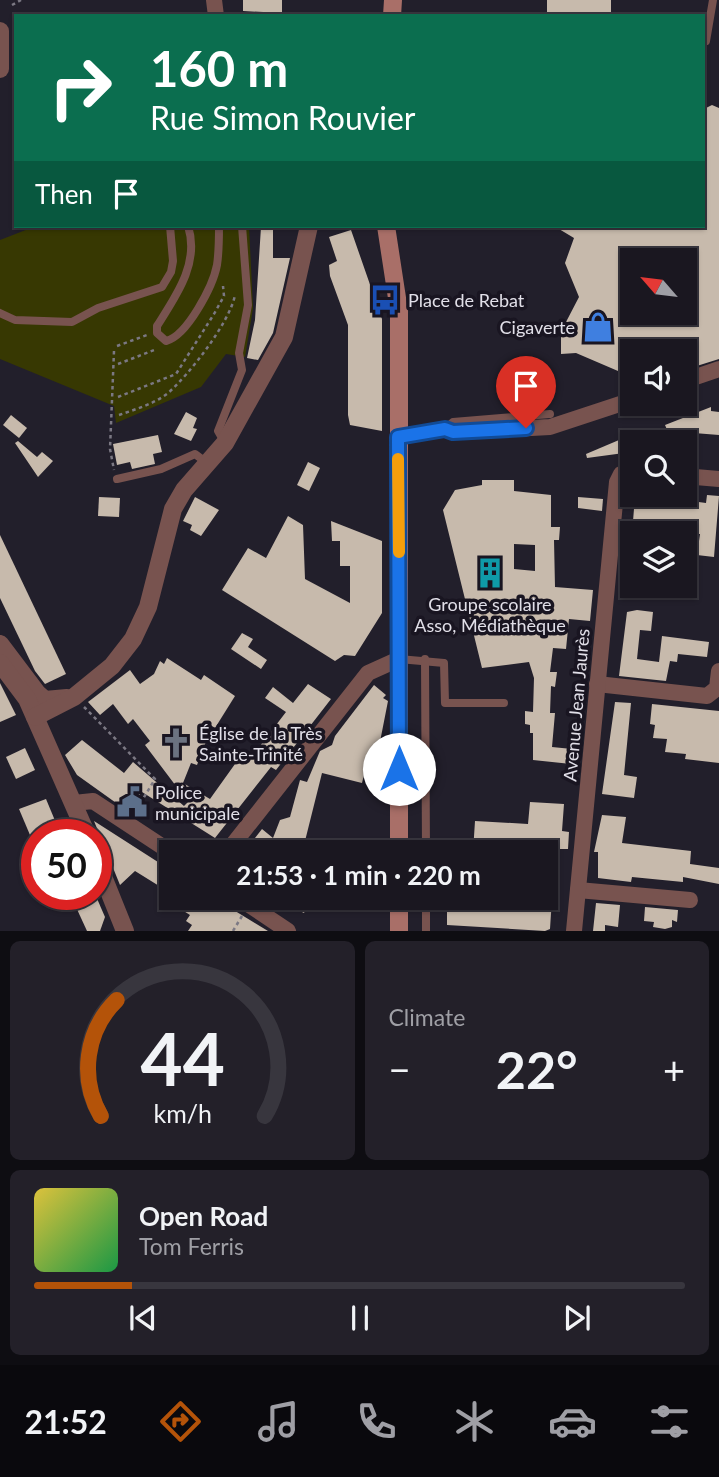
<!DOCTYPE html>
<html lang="en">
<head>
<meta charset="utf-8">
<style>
	body { margin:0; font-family:Lato,sans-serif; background:#232029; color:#f1f3f6; height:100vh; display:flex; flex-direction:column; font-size:26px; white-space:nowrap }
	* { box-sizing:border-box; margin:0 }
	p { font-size:23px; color:#9f9fa5 }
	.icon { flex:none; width:38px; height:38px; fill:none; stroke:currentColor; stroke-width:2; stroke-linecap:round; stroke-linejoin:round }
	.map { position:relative; height:931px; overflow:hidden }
	.details { display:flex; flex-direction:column; gap:10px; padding:10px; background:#0e0d12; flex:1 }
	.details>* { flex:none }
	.guide { position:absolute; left:14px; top:14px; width:691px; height:214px; border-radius:0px; box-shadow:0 2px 5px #0004,0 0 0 2px #38363e; background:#0b6e4f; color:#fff; overflow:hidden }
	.needle { width:46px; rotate:298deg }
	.controls { position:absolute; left:620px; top:248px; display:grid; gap:14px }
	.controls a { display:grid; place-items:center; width:77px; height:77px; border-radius:0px; background:#1a1720; box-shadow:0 2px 5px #0004,0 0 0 2px #38363e; font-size:35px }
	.speed { position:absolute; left:21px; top:819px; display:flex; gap:14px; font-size:35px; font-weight:700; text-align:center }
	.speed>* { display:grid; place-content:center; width:91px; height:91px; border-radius:50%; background:#1a1720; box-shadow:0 2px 5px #0004,0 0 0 2px #38363e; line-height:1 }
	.speed .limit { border:10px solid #d22; background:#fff; color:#111 }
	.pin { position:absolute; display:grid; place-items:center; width:60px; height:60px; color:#fff; margin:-72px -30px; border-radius:50% 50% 50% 0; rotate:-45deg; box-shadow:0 0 7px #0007 }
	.pin .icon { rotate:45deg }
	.me { position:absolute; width:77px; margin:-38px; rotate:0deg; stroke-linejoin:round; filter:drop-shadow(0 0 5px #0008) }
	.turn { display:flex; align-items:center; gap:24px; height:147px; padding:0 21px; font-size:32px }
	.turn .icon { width:91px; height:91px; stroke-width:2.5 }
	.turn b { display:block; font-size:49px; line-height:60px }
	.then { display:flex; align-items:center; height:66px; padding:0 21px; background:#0003; gap:14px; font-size:26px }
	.big { font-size:52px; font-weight:700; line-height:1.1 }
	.details .widget { flex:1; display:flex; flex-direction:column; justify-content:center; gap:10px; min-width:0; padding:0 24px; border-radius:10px; background:#232029 }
	.details .dial { align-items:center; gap:0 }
	.dial svg { height:182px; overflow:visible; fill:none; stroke:#38363e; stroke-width:7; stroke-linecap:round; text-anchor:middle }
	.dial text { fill:#f1f3f6; stroke:none }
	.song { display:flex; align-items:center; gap:21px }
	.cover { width:84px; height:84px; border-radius:10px; background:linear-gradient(135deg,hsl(50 70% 55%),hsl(140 70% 35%)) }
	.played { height:7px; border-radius:4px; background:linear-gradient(90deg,#b45309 15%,#38363e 15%) }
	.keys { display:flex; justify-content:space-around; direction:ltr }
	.heat { display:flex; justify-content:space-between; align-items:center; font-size:38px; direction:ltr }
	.details .tiles { flex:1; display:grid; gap:10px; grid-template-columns:1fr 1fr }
	.widget:last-child { grid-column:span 2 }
	.trip { position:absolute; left:159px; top:840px; width:399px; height:70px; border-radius:0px; background:#1a1720; box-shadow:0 2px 5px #0004,0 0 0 2px #38363e; font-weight:700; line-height:70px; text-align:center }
	.tabs { display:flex; height:112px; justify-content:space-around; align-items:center; background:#0a090d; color:#9f9fa5 }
	.tabs .icon { width:49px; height:49px }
	.tabs .on { color:#b45309 }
	.tabs b { font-size:32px; color:#f1f3f6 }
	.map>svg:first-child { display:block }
	.green { fill:#373802 }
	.building { fill:#c7baac; fill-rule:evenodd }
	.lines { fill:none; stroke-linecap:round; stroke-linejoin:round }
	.path { stroke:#7b7883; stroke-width:2.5; stroke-dasharray:3.5 3.5; stroke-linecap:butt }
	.service { stroke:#78534f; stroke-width:8 }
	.minor { stroke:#78534f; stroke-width:16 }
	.tertiary { stroke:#78534f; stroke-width:18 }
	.secondary { stroke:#a96f68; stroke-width:18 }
	.route-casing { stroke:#114b97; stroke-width:18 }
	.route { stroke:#1a73e8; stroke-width:12 }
	.slow { stroke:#f59e0b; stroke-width:12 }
	.labels { text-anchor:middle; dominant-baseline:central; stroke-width:7; stroke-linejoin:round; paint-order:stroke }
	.poi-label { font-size:18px; fill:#e1dfe8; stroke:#191521; text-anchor:start }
	.street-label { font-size:18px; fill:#e1dfe8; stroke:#191521 }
</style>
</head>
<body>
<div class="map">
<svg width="719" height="931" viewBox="0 0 719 931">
	<rect width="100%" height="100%" fill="#221f2b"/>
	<polygon class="green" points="36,226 249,226 253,308 245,357 226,354 201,387 116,423 114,406 0,359 0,240"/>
	<g class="building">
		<polygon points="243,0 282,0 282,13 243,11"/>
		<rect x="547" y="0" width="64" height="16"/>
		<path d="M712 105 719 108V359L684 370V352H632V377L576 353 561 354V322H566L579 297 565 263 574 238 554 226H704V109ZM632 261H684V313H632Z"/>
		<polygon points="273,226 273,258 290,258 273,333 258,360 247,358 255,320 261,227"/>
		<polygon points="351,230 382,319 382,431 350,425 348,415 348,325 330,276 329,265 337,261 329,237"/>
		<polygon points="711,407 711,411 719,412 719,435 694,433 694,440 671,439 665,425"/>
		<polygon points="186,412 197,418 193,428 197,429 191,441 174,434"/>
		<polygon points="11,415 27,428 19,438 3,425"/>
		<polygon points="158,435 162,452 153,454 155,464 132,469 130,462 117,465 113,444"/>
		<polygon points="619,440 624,453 587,458 586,454"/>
		<polygon points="18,441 37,457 42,452 53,461 38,477 15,443"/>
		<polygon points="308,462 320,468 309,491 297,485"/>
		<path d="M482 480H514V491L551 495V527H560L559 540H554L555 587 593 590 590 621 569 619 566 649 553 648 550 672H557L555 687 551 686 550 713H555L552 747 572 749 571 764 533 760V733H530V725L525 724V711L533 712 534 678 529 662 482 668 443 510 455 490 482 485ZM514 544 535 545V571L514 569Z"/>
		<polygon points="685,495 684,500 706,503 707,495 719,496 714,557 697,555 700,534 632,534 635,496"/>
		<polygon points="99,497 120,498 119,517 98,516"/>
		<polygon points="195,497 219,510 201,536 190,530 192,525 183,521"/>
		<polygon points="578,497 603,499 602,511 578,508"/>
		<polygon points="288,516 303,525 305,579 350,603 350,566 340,566 340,541 332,541 331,521 382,541 382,613 355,656 344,655 335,661 222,590 248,548 266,558"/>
		<polygon points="0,535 66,674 45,684 35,671 0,598"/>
		<polygon points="637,610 653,612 651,631 640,630 637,659 659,662 662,636 709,642 707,657 678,654 677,662 670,661 666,681 619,676 627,612"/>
		<polygon points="242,633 253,639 248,647 267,660 261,669 231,649"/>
		<polygon points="167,658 201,680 204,675 235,696 215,728 212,726 197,765 191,763 183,783 210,799 245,750 253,755 286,712 265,698 273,687 293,703 308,684 331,699 276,770 271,767 215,838 142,792 126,810 77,775 65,755 82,740 124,773 133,762 184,806 188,802 145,745 150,741 133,719 128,724 113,704 100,715 88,702 130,670 140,684 154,674 160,661 164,664"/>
		<polygon points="0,683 16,715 0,722"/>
		<polygon points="374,685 386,695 383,698 388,701 378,752 383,753 379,770 366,767 362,783 322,773 305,841 327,852 300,852 275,840 265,852 244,852 262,829 273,838 280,820 290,817 300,780 307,782 320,751 332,745 335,736"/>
		<polygon points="615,702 631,703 624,775 637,777 634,798 602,794"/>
		<polygon points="652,704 719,711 719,763 685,759 686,754 665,752 667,739 653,738 655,725 650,724"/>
		<polygon points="25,748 35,770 16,779 6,757"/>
		<polygon points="46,799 61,835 30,835 19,809"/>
		<polygon points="530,802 564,804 562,831 569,832 568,849 560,849 555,892 546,892 546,852 473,852 475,821 528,824"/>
		<polygon points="602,815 626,817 622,843 691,851 690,864 719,868 719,884 683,877 683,882 632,877 631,882 598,878 598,852 594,852"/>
		<polygon points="94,821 172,871 172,894 135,871 120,885"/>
		<polygon points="70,894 95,894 105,917 100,931 87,931"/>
		<polygon points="163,898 214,898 268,931 188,931 192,925 186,921 190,915"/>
		<polygon points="273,898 311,898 304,913"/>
		<polygon points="552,898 550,929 545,931 447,925 447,899"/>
		<polygon points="596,903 620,905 618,927 605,925 605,931 593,931"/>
		<polygon points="645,907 678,910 677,922 672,920 672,927 665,929 653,927 654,922 644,921"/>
	</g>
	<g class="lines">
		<g class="path">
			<polyline points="12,5 21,0"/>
			<polyline points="117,346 147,335"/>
			<polyline points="114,351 110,449 114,470"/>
			<polyline points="118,364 157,349"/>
			<polyline points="118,397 176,374 214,314 224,296 223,286"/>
			<path d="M119 415C136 409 154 404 168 393 189 375 230 322 235 295"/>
			<polyline points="84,707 155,779 135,812"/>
			<polyline points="233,931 242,916"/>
		</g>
		<g class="service">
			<polyline points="706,41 713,0"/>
			<path d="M188 226C200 263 176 296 157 326V333L166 341C187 336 213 286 217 265 219 252 219 239 219 226"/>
			<polyline points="0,313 15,320 72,322 98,308 162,287 171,272 173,261 170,226"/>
			<polyline points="445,429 453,422 550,414"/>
			<polyline points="225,443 218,431 242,370 239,353 248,305 242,226"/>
			<polyline points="117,479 161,469 195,454 207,463"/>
			<polyline points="399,659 444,663 445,703 504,703"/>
			<polyline points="425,659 426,852"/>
			<polyline points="426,931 426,898"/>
		</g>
		<g class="minor">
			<polyline points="214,0 216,16"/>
			<polyline points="684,381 719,369"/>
			<polyline points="398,437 445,429 453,432 550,427 632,400"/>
			<polyline points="684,476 719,479"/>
			<polyline points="597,684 707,696 717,688 719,671"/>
			<polyline points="74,803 93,801 172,853"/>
			<polyline points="227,852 368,673 399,659"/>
			<polyline points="578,890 690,900"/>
			<polyline points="239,898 288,931"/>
			<polyline points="574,931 617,482 621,474 632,471"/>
		</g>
		<g class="tertiary">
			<polyline points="0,31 0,69"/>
			<polyline points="0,644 37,693 45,700 67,698"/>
			<polyline points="0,663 27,699 87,835"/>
			<polyline points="35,717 74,697 112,666 133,639 148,607 173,509 184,490 225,443 284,337 309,226"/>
			<polyline points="96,859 125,931"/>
		</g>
		<g class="secondary">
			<polyline points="392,16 393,0"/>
			<polyline points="386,226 399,311 399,852"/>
			<polyline points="399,931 399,898"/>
		</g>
	</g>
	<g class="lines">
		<g class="route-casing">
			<polyline id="route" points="399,769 398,437 445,429 453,432 526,428"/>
		</g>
		<use href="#route" class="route"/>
		<polyline class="slow" points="398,459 399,552"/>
	</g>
	<defs>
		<g id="bus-bare" transform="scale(2.415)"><path d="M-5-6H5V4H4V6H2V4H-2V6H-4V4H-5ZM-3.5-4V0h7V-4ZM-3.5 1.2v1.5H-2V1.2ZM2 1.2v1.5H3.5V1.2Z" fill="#1a4fb4" stroke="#191521" stroke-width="2.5" paint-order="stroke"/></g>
		<g id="shop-bare" transform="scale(2.415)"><path d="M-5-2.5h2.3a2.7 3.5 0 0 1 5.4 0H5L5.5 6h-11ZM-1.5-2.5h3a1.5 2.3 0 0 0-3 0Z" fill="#3f7fe0" stroke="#191521" stroke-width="2.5" paint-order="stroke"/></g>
		<g id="building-bare" transform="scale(2.415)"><path d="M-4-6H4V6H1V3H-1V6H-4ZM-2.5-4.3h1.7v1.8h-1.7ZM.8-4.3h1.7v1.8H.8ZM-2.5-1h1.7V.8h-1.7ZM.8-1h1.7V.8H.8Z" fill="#0f9aa8" stroke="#191521" stroke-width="2.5" paint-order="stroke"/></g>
		<g id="church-bare" transform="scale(2.415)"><path d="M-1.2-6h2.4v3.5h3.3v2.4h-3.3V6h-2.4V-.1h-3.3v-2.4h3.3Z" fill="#6b7280" stroke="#191521" stroke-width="2.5" paint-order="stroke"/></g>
		<g id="civic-bare" transform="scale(2.415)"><path d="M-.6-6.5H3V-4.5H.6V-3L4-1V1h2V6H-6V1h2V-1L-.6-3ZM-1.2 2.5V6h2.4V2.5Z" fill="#5c6f8a" stroke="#191521" stroke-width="2.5" paint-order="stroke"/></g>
	</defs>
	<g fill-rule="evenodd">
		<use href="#bus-bare" x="385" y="300"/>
		<use href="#shop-bare" x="598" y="327"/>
		<use href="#building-bare" x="490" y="573"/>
		<use href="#church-bare" x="176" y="743"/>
		<use href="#civic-bare" x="132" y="802"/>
	</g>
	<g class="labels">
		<g class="poi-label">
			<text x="408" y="300">Place de Rebat</text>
			<text x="575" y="327" text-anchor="end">Cigaverte</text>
			<text x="490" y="604" text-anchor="middle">Groupe scolaire<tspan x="490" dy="21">Asso, Médiathèque</tspan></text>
			<text x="199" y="733">Église de la Très<tspan x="199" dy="21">Sainte-Trinité</tspan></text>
			<text x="155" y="792">Police<tspan x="155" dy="21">municipale</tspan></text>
		</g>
		<g class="street-label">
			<text transform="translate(576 705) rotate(-85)">Avenue Jean Jaurès</text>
		</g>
	</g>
</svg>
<div class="controls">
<a><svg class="needle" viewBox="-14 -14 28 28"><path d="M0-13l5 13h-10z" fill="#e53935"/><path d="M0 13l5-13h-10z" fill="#9f9fa5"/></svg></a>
<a><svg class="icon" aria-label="sound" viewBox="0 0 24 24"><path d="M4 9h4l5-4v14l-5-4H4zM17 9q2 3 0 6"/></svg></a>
<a><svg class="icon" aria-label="search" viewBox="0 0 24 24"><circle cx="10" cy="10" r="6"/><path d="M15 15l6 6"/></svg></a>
<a><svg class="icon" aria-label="layers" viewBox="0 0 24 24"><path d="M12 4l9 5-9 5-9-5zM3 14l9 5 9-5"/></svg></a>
</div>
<div class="speed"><div class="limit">50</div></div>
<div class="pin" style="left:526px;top:428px;background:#d93025"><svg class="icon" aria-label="arrive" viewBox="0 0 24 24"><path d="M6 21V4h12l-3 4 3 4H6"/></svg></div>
<svg class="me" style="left:399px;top:769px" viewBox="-20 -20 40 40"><circle r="19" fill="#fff"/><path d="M0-13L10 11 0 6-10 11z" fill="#1a73e8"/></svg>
<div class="trip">21:53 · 1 min · 220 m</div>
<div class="guide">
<div class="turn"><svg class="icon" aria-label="right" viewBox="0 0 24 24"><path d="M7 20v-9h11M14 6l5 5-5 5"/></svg><div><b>160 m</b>Rue Simon Rouvier</div></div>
<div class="then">Then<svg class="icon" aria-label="arrive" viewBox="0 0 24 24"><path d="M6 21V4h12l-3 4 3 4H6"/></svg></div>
</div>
</div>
<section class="details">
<div class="tiles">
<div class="widget dial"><svg viewBox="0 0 100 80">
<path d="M14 69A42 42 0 1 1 86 69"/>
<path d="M14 69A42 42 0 0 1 21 18" stroke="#b45309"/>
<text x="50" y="56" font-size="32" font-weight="700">44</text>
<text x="50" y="72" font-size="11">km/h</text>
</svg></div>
<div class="widget"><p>Climate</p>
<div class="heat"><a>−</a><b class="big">22°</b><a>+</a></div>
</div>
<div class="widget">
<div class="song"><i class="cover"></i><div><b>Open Road</b><p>Tom Ferris</p></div></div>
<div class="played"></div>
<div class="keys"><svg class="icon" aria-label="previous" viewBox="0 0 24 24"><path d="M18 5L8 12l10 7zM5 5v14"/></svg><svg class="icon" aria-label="pause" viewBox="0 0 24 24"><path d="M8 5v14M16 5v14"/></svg><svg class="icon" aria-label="next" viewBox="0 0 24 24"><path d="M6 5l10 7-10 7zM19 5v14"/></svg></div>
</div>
</div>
</section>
<nav class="tabs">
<b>21:52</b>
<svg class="icon on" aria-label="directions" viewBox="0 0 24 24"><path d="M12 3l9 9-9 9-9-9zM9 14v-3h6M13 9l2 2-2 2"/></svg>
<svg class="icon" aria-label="music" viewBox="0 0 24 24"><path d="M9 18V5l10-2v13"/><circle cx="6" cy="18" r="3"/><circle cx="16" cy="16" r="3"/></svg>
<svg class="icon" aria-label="phone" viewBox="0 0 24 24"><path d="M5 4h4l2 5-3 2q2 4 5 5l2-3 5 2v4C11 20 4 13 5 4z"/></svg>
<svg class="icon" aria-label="climate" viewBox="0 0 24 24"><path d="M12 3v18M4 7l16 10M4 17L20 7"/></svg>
<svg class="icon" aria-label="car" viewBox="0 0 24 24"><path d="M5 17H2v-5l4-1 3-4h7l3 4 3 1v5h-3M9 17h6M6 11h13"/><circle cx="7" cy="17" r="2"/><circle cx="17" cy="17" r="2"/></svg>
<svg class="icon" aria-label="filters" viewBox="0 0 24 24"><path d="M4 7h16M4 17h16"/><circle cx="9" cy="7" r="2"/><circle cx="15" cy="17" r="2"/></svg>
</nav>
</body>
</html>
